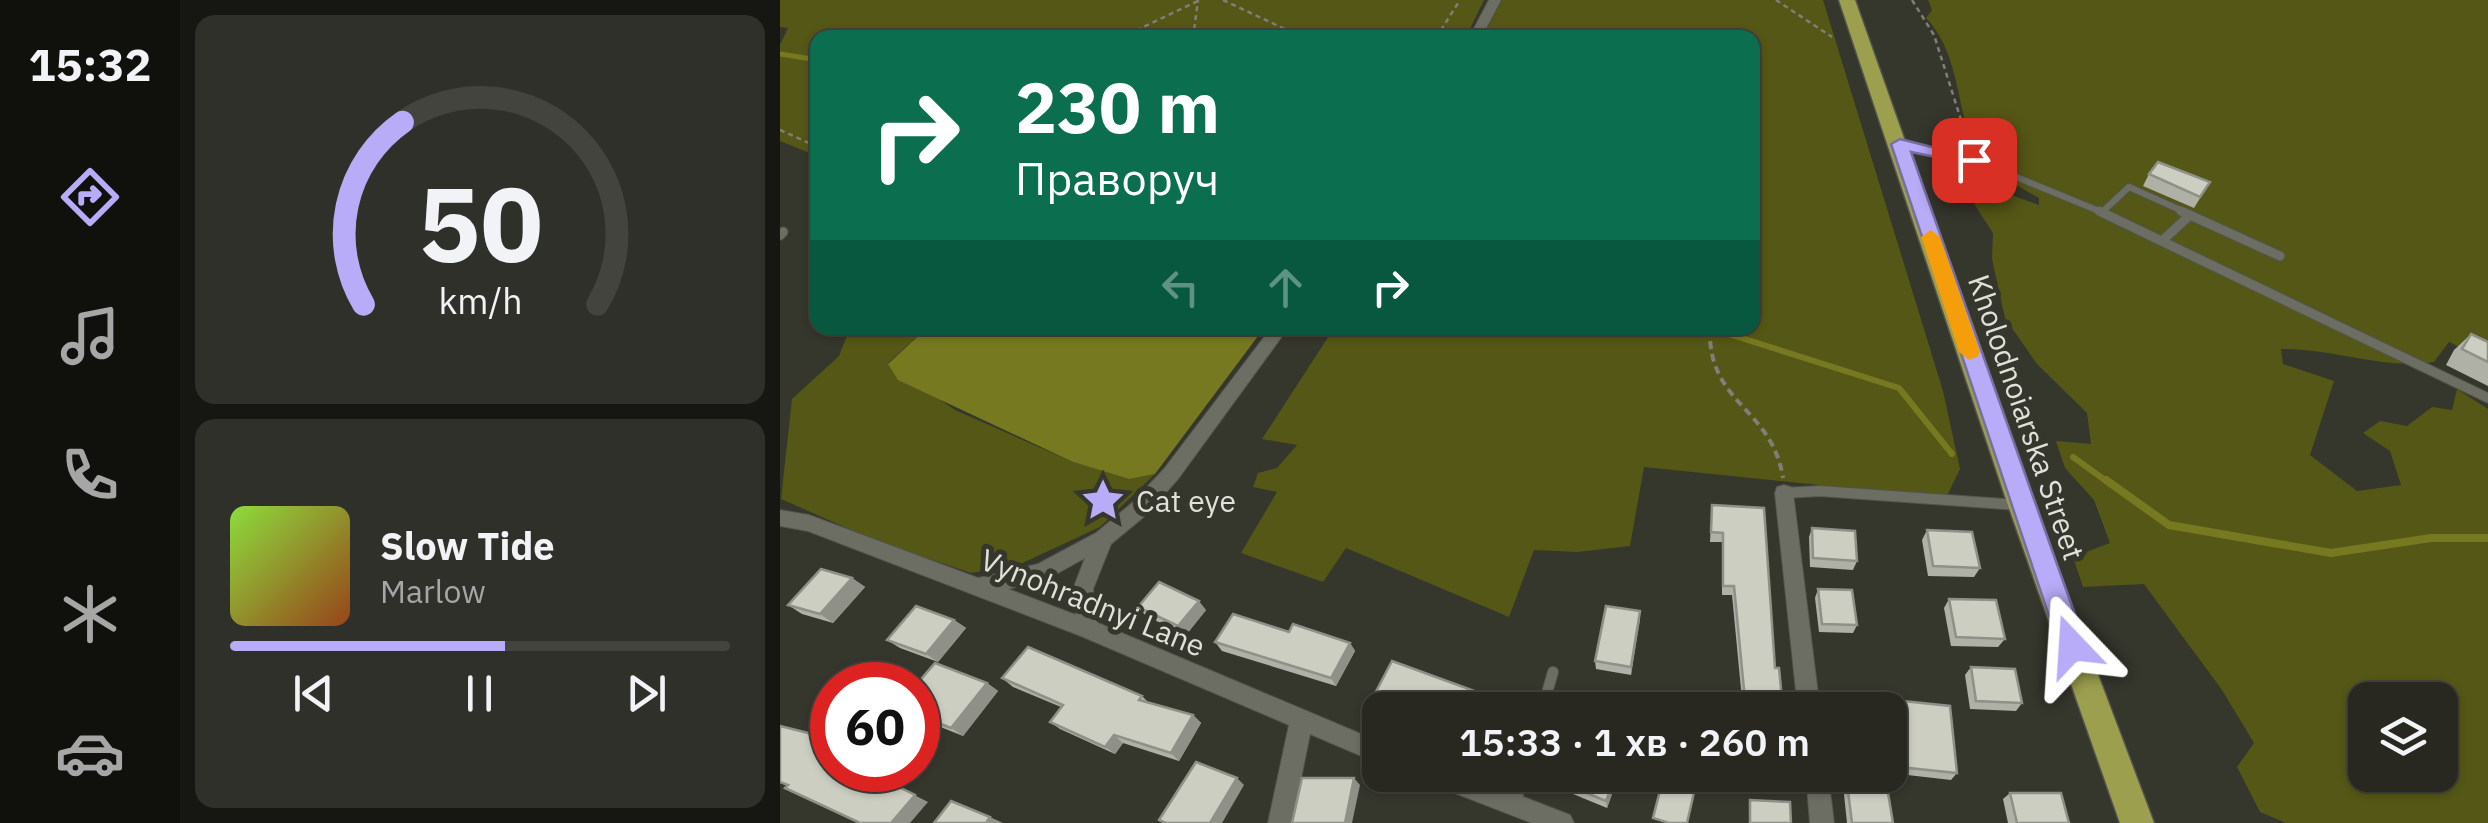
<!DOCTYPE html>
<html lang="uk">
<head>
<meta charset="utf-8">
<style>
	body { margin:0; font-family:"IBM Plex Sans",sans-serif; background:#30302a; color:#f1f3f6; height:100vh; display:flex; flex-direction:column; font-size:38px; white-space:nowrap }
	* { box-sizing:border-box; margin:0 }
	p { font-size:32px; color:#a5a6a5 }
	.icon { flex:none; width:55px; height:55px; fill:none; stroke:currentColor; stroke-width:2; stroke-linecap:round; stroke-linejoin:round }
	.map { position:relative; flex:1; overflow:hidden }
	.side { display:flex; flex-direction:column; gap:15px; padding:15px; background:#161612; width:600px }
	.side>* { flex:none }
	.banner { position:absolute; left:30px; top:30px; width:950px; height:305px; border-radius:20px; box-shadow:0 2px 8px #0004,0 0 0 2px #44443f; background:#0b6e4f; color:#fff; overflow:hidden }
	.tools { position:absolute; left:1568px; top:682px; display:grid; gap:20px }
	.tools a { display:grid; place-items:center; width:110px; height:110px; border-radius:20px; background:#282821; box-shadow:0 2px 8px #0004,0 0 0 2px #44443f; font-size:50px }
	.speed { position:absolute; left:30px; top:662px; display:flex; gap:20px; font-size:50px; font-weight:700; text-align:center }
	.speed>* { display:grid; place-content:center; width:130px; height:130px; border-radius:50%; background:#282821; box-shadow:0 2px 8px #0004,0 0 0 2px #44443f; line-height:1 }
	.speed .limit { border:15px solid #d22; background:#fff; color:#111 }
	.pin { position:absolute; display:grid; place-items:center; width:85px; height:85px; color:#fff; margin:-42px; border-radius:20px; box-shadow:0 5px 15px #0006 }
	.me { position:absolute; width:110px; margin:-55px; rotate:340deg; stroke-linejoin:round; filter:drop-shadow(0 0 8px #0008) }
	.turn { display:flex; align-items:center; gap:35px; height:210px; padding:0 40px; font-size:45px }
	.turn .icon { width:130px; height:130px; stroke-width:2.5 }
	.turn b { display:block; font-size:70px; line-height:85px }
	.lanes { display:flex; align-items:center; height:95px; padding:0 40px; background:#0003; justify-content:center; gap:50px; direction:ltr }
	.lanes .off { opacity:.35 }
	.side .widget { flex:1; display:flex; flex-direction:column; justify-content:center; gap:15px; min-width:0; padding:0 35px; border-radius:20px; background:#30302a }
	.side .dial { align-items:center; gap:0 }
	.dial svg { height:260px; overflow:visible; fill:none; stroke:#44443f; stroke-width:7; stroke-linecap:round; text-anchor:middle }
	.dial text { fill:#f1f3f6; stroke:none }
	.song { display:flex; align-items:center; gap:30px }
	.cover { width:120px; height:120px; border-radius:15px; background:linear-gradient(135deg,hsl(90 70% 55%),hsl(20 70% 35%)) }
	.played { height:10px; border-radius:5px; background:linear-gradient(90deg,#b8abf7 55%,#44443f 55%) }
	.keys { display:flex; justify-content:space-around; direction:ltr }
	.trip { position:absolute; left:582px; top:692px; width:545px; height:100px; border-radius:20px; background:#282821; box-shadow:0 2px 8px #0004,0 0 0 2px #44443f; font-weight:600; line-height:100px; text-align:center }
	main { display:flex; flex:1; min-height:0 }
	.tab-bar { display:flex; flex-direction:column; width:180px; justify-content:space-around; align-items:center; background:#10100d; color:#a5a6a5 }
	.tab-bar .icon { width:70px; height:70px }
	.tab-bar .active { color:#b8abf7 }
	.tab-bar b { font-size:45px; color:#f1f3f6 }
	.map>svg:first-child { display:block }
	.green { fill:#555716; fill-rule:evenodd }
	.water { fill:#777921 }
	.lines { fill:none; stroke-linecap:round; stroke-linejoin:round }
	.stream-far2 { stroke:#777921; stroke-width:5 }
	.stream-far1 { stroke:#777921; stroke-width:6 }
	.stream { stroke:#777921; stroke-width:8 }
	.lane-far2-casing { stroke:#53544c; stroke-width:8 }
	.lane-far1-casing { stroke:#53544c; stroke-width:11 }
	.lane-casing { stroke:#53544c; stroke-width:12 }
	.street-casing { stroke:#53544c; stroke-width:2 }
	.primary-casing { stroke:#53544c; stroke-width:3 }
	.path-far1 { stroke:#7f7f77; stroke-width:2.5; stroke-dasharray:5 4; stroke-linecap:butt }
	.path { stroke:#7f7f77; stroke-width:4; stroke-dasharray:8 5; stroke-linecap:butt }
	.lane-far2 { stroke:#6d6e63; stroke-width:6 }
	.lane-far1 { stroke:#6d6e63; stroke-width:9 }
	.lane { stroke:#6d6e63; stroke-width:10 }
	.street { fill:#6d6e63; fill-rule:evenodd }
	.primary { fill:#9c9f4e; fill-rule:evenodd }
	.wall { fill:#afb1a7 }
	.shaded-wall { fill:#8f9088 }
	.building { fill:#cccec2; stroke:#8f9088; stroke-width:2.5 }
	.route { fill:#b8abf7; stroke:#786fa1; stroke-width:2.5 }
	.slow { fill:#f59e0b }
	.labels { text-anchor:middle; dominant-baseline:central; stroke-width:10; stroke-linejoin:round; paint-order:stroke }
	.street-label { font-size:30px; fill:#e1e1db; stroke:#35362c }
	.poi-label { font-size:30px; fill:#e1e1db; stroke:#35362c; text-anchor:start }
</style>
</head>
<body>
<main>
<nav class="tab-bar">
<b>15:32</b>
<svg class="icon active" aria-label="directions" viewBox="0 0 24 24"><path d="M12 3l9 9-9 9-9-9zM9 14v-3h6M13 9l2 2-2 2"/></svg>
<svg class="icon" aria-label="music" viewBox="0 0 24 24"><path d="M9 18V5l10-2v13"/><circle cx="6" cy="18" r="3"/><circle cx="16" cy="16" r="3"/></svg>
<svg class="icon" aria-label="phone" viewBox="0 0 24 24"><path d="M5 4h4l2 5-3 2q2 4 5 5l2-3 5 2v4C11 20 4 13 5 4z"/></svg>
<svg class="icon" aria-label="climate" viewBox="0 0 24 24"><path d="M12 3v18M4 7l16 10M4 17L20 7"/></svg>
<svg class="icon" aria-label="car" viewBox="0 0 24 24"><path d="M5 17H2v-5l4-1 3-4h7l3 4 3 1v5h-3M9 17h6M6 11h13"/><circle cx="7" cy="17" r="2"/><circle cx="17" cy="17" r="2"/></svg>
</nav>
<section class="side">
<div class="widget dial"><svg viewBox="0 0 100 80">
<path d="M14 69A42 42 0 1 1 86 69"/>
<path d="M14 69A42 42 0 0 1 26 13" stroke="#b8abf7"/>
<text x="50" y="56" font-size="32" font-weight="700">50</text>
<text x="50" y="72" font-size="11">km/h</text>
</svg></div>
<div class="widget">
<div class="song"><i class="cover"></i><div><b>Slow Tide</b><p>Marlow</p></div></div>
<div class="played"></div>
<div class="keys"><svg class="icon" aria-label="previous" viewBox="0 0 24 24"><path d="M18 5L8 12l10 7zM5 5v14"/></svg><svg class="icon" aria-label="pause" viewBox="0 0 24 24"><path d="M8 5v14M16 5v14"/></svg><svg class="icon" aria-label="next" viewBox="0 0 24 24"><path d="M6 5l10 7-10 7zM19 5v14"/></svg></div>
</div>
</section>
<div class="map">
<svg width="1708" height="823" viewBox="0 0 1708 823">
	<rect width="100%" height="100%" fill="#35362c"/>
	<g class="green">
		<polygon points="0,0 704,0 686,37 38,38 37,156 0,141 0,45 8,28 0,27"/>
		<polygon points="722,0 1043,0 1163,391 1180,469 1166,498 864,467 850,546 797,552 754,550 729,617 566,548 543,582 461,553 497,492 473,487 478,473 497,468 517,445 482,439 554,328 972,328 972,38 703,37"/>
		<path d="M1148 0H1708V361L1669 342 1654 362C1605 370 1551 348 1501 349L1503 364 1554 381 1530 455 1577 491 1621 485 1610 451 1583 433 1600 421 1627 426 1652 407 1672 410 1677 389 1708 409V823H1506L1480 812 1457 767 1474 743 1442 690 1364 584 1303 587 1293 557 1330 543 1314 500 1285 468 1276 441 1311 444 1307 413 1257 364 1225 318 1212 259 1213 233 1196 207 1184 176 1195 175 1220 191 1259 205V198L1199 164 1180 141 1188 133C1177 95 1175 48 1146 18L1152 10ZM1585 700H1660V775H1585Z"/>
		<polygon points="70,328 147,328 108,363 175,410 293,462 349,479 375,474 320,527 236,566 191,573 94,540 1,499 12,399 59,356"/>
	</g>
	<polygon class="water" points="147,328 484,328 375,474 349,479 293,462 118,380 108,364"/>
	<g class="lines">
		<polyline class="stream-far2" points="0,54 38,60"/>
		<g class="stream-far1">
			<polyline points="930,328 1119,388 1172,454"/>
			<polyline points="1293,457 1329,483"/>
		</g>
		<polyline class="stream" points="1326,480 1389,525 1551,553 1651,538 1708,538"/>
		<g class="lane-far2-casing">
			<g id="lane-far2">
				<polyline points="1120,144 1214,168 1324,213"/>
				<polyline points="1321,213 1349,187 1407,213"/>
			</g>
		</g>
		<g class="lane-far1-casing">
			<g id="lane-far1">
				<polyline points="1319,211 1708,398"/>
				<polyline points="1401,211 1500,256"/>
				<polyline points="0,235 3,232"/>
				<polyline points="1382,241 1410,215"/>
			</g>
		</g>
		<g class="lane-casing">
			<g id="lane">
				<polyline points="1004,493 1040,491 1238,505"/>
				<polyline points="762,710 773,672"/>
				<polyline points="736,802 743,775"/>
			</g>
		</g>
		<g class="street-casing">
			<g id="street">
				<polygon points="709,0 721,0 701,38 689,38"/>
				<path d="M491 328H508L398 479 366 515 331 544 313 589 318 623 600 742V764L530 734 512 823H488L509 725 301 636 28 531 0 526V510L29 515 198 578 258 564 316 533 352 503 384 469ZM305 558 293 589 296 615 228 589 269 578Z"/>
				<polygon points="1004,485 1011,487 1013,493 1040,710 1018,710 995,493 997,487"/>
				<polygon points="646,775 687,775 790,815 794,823 752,823 649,783"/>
				<polygon points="1026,775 1048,775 1054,823 1030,823"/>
			</g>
		</g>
		<g class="primary-casing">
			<polygon id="primary" points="1059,0 1075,0 1254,505 1374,823 1340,823 1228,505"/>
		</g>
		<g class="path-far1">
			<polyline points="443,0 524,38"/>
			<polyline points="996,0 1052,37"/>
			<polyline points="1132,0 1154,35 1190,148"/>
			<polyline points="340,38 420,0"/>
			<polyline points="413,38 418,0"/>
			<polyline points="656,38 680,0"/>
			<polyline points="0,130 38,147"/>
		</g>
		<path class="path" d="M930 328C927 404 992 407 1003 478"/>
		<use href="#lane-far2" class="lane-far2"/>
		<use href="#lane-far1" class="lane-far1"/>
		<use href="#lane" class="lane"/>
		<use href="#street" class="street"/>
		<use href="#primary" class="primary"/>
	</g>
	<g class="wall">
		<polygon points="1369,174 1430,182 1414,208 1363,186"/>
		<polygon points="1691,334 1708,342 1708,386 1666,365 1674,350"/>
		<polygon points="932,505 984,508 995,668 1003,710 963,710 952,595 942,595 942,542 930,542"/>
		<polygon points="1032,528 1077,561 1073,570 1030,567 1029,537"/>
		<polygon points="1147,530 1200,568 1194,577 1148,576 1142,540"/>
		<polygon points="72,578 85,587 53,623 22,614 8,605"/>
		<polygon points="1038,589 1077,625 1073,633 1039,632 1035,598"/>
		<polygon points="1169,599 1225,639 1218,647 1171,646 1164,608"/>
		<polygon points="358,607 426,610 406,635 366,616"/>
		<polygon points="860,611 851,675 816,669 815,661"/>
		<polygon points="174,620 186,628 158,662 120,648 107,640"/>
		<polygon points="509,632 570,643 575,651 556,686 442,651 435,642"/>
		<polygon points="1191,667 1242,703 1236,711 1190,709 1185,675"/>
		<polygon points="222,678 362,696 369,703 413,715 421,723 399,761 343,743 335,754 280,729 270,722 281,707 233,687"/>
		<polygon points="207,683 218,691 183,736 138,718 138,685"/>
		<polygon points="1123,701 1177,773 1171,780 1110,773 1110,727 1119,727 1118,709"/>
		<polygon points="590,703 732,710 600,710 600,712 595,710"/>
		<polygon points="777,775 839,775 827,808 776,787 775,780"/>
		<polygon points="952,775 1008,775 1006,778"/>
		<polygon points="1062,775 1105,775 1113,823 1067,823"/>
		<polygon points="1230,793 1289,823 1228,823 1223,799"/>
	</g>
	<g class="shaded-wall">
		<polygon points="72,578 85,587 53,623 40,614"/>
		<polygon points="419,601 426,610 406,635 398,626"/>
		<polygon points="860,611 860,620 851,675 851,667"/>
		<polygon points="174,620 186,628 158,662 146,654"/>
		<polygon points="570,643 575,651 556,686 551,678"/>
		<polygon points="207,683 218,691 183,736 171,728"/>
		<polygon points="413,715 421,723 399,761 391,753"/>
		<polygon points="334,735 343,743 335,754 325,747"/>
		<polygon points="84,770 99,770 95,775 148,802 130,823 111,823"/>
		<polygon points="836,775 839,775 827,808 826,801"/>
		<polygon points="457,778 464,785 442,823 430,823"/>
		<polygon points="574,778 580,785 572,823 565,823"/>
		<polygon points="210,817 223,823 206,823"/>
	</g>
	<g class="building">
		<polygon points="1378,162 1430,182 1420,197 1369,174"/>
		<polygon points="1691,334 1708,342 1708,362 1682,349"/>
		<polygon points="932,505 984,508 995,668 999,668 1003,710 966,710 954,586 943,586 943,533 931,532"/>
		<polygon points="1032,528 1075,531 1077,561 1033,558"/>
		<polygon points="1147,530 1192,532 1200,568 1153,566"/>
		<polygon points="41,569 72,578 40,614 8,605"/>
		<polygon points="379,582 419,601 398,626 358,607"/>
		<polygon points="1038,589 1072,590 1077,625 1042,624"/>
		<polygon points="1169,599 1216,600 1225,639 1176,637"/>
		<polygon points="136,606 174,620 146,654 107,640"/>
		<polygon points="826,606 860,611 851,667 815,661"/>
		<polygon points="453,614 509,632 513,624 570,643 551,678 435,642"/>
		<polygon points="248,647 362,696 359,700 413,715 391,753 334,735 325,747 270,722 283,705 222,678"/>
		<polygon points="612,661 730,704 728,710 611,710 590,703"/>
		<polygon points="155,663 207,683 171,728 138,715 136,685"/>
		<polygon points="1191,667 1235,669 1242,703 1196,701"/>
		<polygon points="1123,701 1170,706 1177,773 1110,766 1110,727 1125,727"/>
		<polygon points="0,726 28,733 52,745 52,770 84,770 135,795 111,823 80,823 5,788 8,785 0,782"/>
		<polygon points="416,762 457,778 430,823 386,823 379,820"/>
		<polygon points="777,775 836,775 826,801 775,780"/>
		<polygon points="1066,775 1105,775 1113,823 1072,823"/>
		<polygon points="522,778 574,778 565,823 512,823"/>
		<polygon points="883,779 915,788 907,823 889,823 873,818"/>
		<polygon points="1230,793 1281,793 1289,823 1237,823"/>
		<polygon points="970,800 1010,802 1011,823 970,823"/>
		<polygon points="171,801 210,817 206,823 154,823"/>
	</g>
	<polygon class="route" points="1120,139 1203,160 1194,165 1131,152 1306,646 1302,656 1292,659 1283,656 1279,646 1111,144"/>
	<polygon class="slow" points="1151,230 1160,237 1200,352 1197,357 1189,360 1179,352 1141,237"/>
	<defs>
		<g id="sight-bare" transform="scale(3.45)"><path d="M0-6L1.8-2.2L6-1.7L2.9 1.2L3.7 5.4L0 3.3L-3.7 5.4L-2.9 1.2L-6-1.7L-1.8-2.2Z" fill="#b8abf7" stroke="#35362c" stroke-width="2.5" paint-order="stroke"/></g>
	</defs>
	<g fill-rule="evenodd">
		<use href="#sight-bare" x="323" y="500"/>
	</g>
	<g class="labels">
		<g class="street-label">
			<text transform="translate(1247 417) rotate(71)">Kholodnoiarska Street</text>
			<text transform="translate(313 602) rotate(22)">Vynohradnyi Lane</text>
		</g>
		<g class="poi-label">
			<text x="356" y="500">Cat eye</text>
		</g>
	</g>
</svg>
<div class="tools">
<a><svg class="icon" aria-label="layers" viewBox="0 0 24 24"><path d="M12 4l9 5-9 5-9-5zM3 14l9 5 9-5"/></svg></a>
</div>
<div class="speed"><div class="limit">60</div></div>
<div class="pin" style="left:1194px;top:160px;background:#d93025"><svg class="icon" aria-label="arrive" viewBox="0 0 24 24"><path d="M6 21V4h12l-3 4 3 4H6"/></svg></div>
<svg class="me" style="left:1292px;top:646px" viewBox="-20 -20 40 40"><path d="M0-17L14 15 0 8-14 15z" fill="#b8abf7" stroke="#fff" stroke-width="4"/></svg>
<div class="trip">15:33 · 1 хв · 260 m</div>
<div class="banner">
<div class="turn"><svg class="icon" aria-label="right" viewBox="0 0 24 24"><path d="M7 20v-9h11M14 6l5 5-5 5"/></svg><div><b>230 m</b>Праворуч</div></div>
<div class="lanes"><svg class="icon off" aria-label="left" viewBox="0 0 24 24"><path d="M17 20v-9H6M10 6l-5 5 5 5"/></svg><svg class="icon off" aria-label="ahead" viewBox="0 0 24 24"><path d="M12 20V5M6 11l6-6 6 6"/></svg><svg class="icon" aria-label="right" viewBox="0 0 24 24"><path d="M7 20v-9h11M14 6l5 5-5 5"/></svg></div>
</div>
</div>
</main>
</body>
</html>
